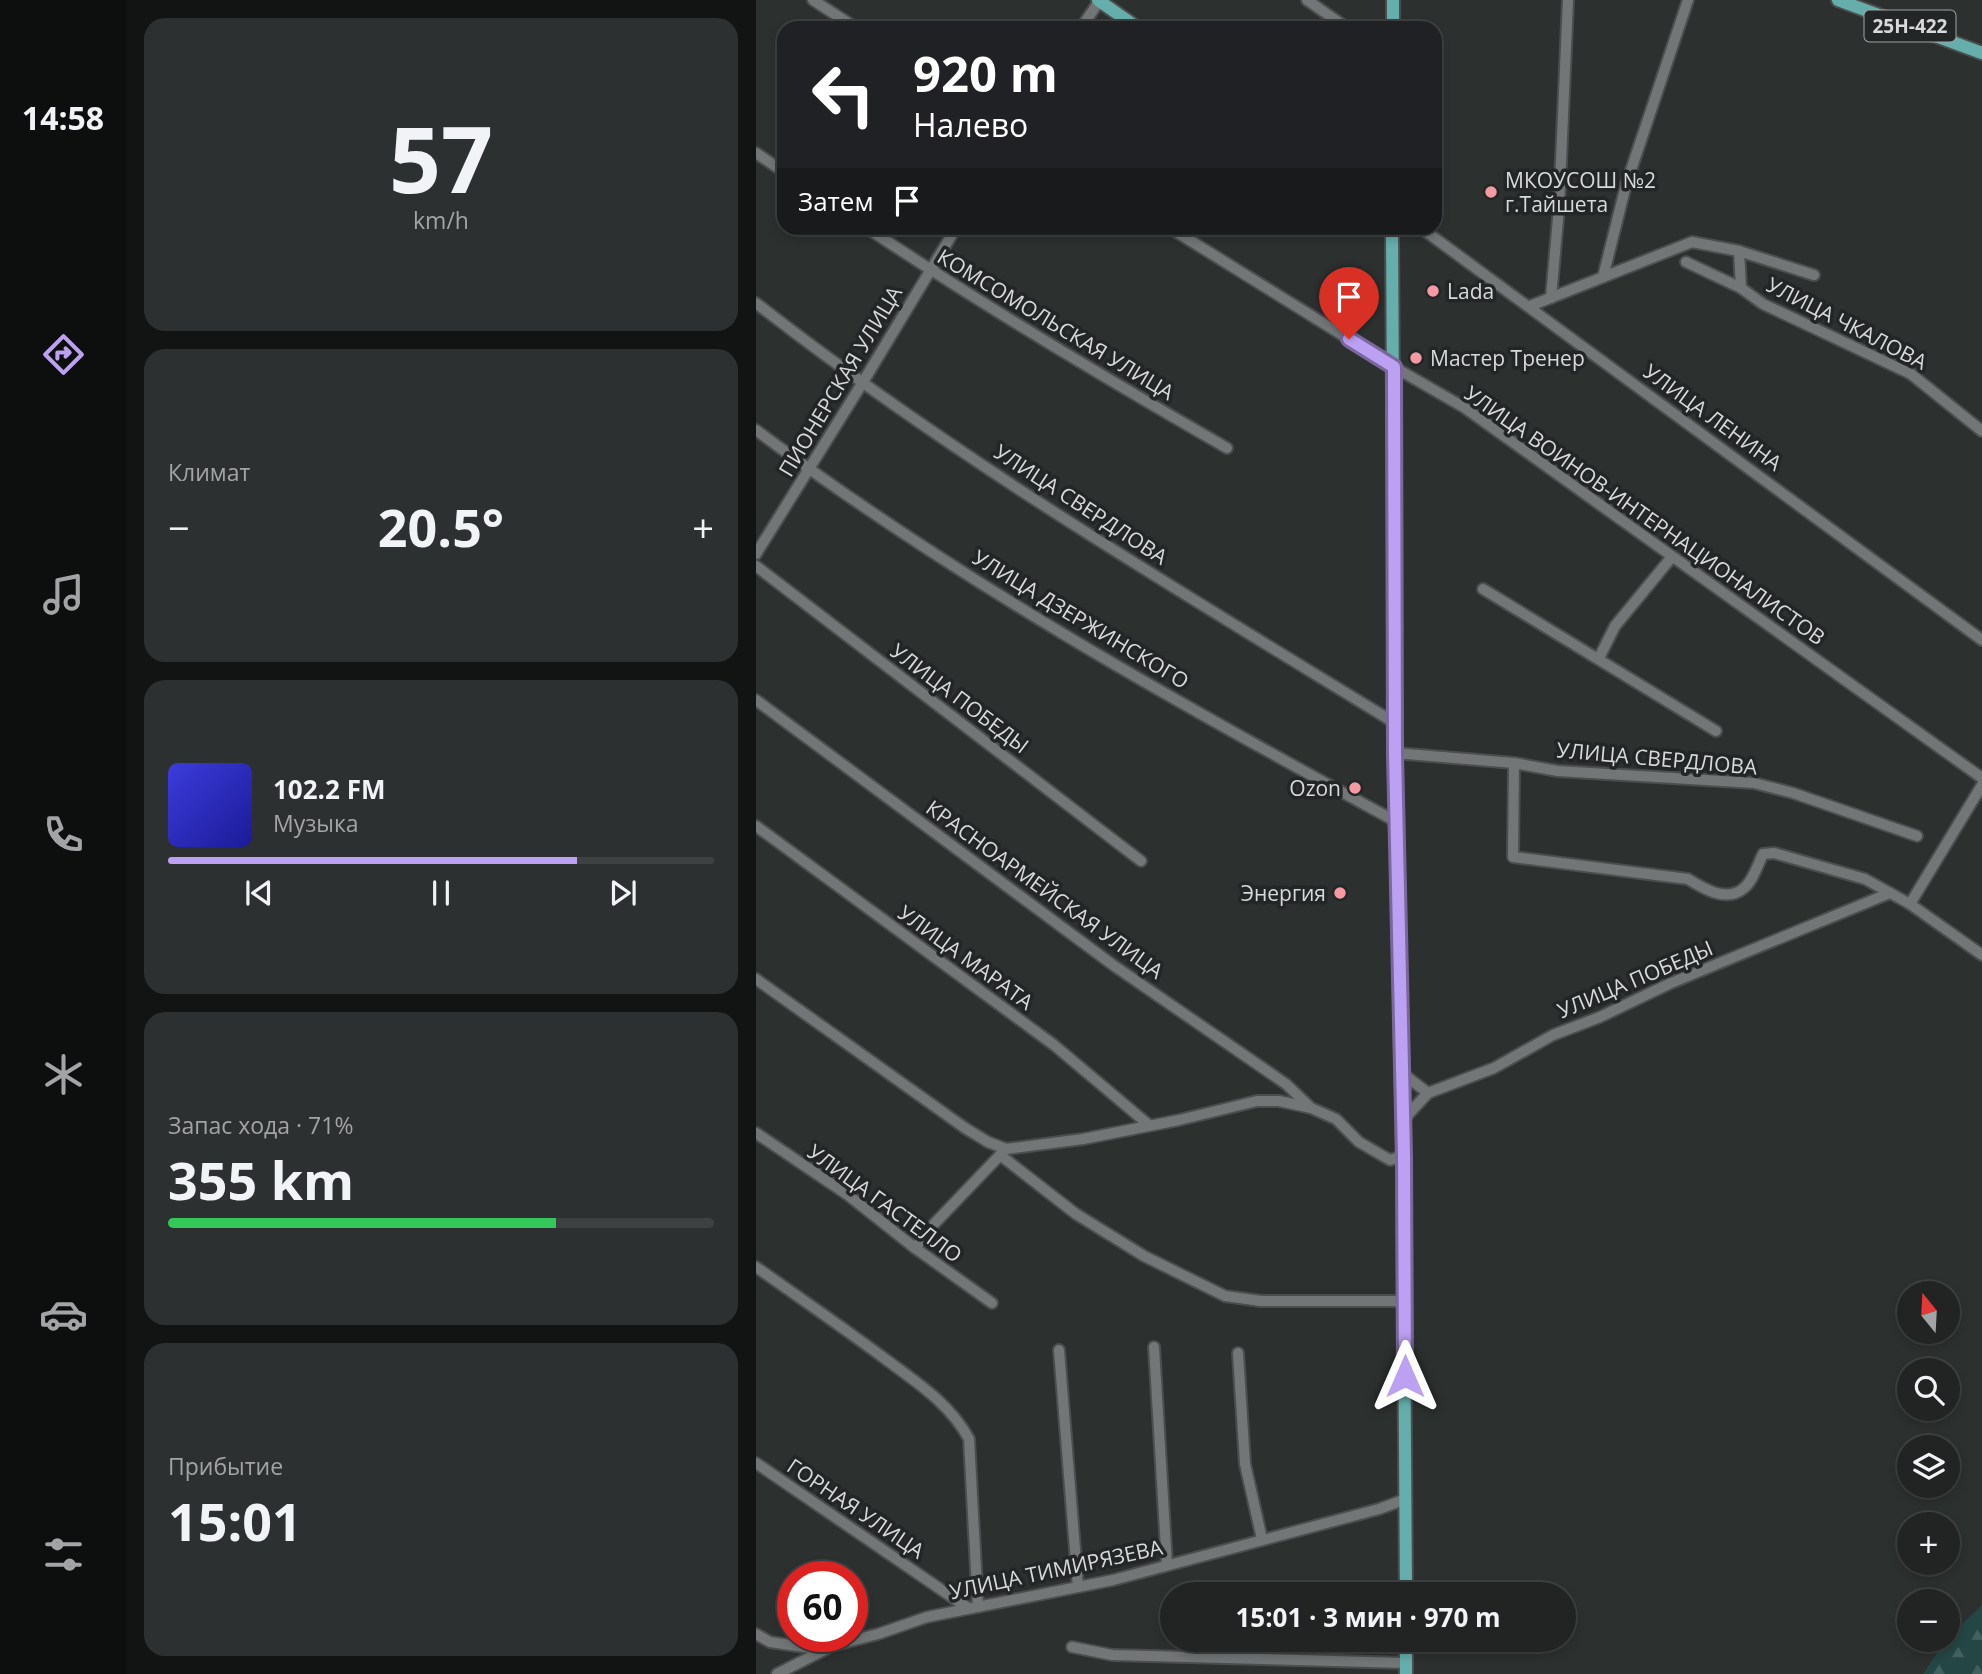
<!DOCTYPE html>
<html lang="ru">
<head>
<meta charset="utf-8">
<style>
	body { margin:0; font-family:"Open Sans",sans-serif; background:#2d3030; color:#f1f3f6; height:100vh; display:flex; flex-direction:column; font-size:26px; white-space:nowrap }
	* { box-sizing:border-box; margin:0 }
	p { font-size:23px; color:#a2a4a6 }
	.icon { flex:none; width:38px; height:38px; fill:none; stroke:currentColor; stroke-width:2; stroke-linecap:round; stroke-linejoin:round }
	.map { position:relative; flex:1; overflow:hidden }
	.sheet { display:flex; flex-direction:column; gap:18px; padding:18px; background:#121413; width:630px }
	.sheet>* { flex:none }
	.hud { position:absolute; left:21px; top:21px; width:665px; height:214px; border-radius:21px; box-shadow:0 4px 10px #0003,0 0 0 2px #3e4141; background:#202124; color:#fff; overflow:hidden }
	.needle { width:46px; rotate:342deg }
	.fabs { position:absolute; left:1141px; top:1281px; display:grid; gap:14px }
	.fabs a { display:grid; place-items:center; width:63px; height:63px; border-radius:50%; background:#212423; box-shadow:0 4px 10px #0003,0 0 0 2px #3e4141; font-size:35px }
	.speed { position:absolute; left:21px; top:1561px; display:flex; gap:14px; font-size:35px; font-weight:700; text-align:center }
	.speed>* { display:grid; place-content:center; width:91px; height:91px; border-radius:50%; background:#212423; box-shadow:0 4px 10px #0003,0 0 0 2px #3e4141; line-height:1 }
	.speed .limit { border:10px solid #d22; background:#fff; color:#111 }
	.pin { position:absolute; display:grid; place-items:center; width:60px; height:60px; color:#fff; margin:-72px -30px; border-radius:50% 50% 50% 0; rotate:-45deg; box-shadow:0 0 7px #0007 }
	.pin .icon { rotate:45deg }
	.me { position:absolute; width:77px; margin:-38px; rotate:0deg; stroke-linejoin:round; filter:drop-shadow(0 0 5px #0008) }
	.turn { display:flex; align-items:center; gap:24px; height:147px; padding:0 21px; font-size:32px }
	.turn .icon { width:91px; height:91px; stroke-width:2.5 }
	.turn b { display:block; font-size:49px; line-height:60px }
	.then { display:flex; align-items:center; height:66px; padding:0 21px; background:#0003; gap:14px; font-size:26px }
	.big { font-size:52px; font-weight:700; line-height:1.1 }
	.sheet .widget { flex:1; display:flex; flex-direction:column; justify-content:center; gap:10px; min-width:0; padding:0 24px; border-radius:21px; background:#2d3030 }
	.sheet .dial { align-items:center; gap:0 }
	.dial b { font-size:91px; line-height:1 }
	.song { display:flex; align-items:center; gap:21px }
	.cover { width:84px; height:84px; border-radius:10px; background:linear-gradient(135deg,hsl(240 70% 55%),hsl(240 70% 35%)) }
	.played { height:7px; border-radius:4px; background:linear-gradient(90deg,#bca0f2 75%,#3e4141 75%) }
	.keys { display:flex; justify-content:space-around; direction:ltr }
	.heat { display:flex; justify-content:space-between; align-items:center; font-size:38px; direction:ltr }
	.charge { height:10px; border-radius:5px; background:linear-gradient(90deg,#34c759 71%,#3e4141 0) }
	.trip { position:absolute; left:404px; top:1582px; width:416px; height:70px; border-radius:35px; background:#212423; box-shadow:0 4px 10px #0003,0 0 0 2px #3e4141; font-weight:700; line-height:70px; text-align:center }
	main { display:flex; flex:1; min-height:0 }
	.tab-bar { display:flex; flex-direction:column; width:126px; justify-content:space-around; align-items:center; background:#0d0e0e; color:#a2a4a6 }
	.tab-bar .icon { width:49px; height:49px }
	.tab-bar .active { color:#bca0f2 }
	.tab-bar b { font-size:32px; color:#f1f3f6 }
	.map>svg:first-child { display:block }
	.forest { fill:url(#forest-firs) }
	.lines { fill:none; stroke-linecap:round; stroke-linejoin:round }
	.minor-casing { stroke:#4c4e4e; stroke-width:14 }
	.major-casing { stroke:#4c4e4e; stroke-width:16 }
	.minor { stroke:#727676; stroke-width:10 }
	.major { stroke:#65aeac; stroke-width:12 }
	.route-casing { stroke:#7a689d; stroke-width:18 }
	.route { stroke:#bca0f2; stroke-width:12 }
	.poi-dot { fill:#f49aa3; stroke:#232626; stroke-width:2.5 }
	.labels { text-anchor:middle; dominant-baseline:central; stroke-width:7; stroke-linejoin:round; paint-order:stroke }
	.shield { fill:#232626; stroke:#a2a4a4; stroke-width:2 }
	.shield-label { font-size:19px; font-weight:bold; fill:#d8dada }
	.poi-label { font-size:21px; fill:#d8dada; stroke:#232626; text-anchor:start }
	.street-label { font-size:21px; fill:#d8dada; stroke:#232626 }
</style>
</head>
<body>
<main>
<nav class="tab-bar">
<b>14:58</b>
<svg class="icon active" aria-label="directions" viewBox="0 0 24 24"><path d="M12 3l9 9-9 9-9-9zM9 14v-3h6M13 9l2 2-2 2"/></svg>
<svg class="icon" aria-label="music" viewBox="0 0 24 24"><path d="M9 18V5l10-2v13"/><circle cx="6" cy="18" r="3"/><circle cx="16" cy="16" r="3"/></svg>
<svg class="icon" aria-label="phone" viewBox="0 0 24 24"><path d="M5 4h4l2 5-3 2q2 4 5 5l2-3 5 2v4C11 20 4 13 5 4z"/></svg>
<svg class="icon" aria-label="climate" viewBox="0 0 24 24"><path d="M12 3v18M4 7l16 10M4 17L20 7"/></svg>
<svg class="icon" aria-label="car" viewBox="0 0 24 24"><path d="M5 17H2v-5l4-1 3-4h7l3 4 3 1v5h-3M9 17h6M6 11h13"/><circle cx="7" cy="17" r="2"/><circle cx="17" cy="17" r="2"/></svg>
<svg class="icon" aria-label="filters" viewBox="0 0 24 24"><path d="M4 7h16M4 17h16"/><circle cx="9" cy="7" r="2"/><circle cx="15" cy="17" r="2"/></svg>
</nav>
<section class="sheet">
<div class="widget dial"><b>57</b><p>km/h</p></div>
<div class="widget"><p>Климат</p>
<div class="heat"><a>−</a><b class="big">20.5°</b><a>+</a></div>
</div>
<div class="widget">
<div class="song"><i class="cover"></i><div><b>102.2 FM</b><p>Музыка</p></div></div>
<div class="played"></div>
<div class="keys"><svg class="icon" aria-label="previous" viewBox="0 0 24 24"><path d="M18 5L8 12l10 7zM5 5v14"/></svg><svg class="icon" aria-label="pause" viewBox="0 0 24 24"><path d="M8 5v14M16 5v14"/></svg><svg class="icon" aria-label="next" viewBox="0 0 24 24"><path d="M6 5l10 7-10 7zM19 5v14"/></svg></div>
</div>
<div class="widget"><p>Запас хода · 71%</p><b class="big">355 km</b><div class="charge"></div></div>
<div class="widget"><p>Прибытие</p><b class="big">15:01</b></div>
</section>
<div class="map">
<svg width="1226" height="1674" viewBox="0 0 1226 1674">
	<defs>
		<pattern id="forest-firs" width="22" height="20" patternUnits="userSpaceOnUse" patternTransform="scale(1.75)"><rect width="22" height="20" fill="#244645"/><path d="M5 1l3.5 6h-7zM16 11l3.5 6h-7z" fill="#43605f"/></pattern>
	</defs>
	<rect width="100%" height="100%" fill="#2c302f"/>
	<polygon class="forest" points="1226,1605 1226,1674 1167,1674 1190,1640"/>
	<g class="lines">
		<g class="minor-casing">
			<g id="minor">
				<polyline points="57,0 100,28"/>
				<polyline points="551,0 591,28"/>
				<polyline points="325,28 344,0"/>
				<polyline points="0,153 28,172"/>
				<path d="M111 228C228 306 349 378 471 448"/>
				<polyline points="414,228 638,367 709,408 1226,778"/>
				<polyline points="665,228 1226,640"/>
				<polyline points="983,251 985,288"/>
				<polyline points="930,262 985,288 1007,304 1155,374 1226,431"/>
				<polyline points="847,277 870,185 932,0"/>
				<polyline points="795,298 803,207 812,0"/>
				<path d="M0 303C201 460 422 590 639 723"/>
				<polyline points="774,306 936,242 983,251 1058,275"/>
				<path d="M0 430C201 580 421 703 641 822"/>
				<polyline points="0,554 107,382 200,228"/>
				<polyline points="0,566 385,861"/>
				<polyline points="727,589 960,731"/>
				<polyline points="843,658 859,626 915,558"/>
				<polyline points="0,700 357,965 530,1084 553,1106"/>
				<polyline points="639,753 758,763 802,771 998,783 1037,793 1161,836"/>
				<path d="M758 763 757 857 932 879C948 889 971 903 988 888 997 881 1002 864 1007 854L1018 853 1109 879 1154 904"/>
				<polyline points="1226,785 1154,904 1226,955"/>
				<polyline points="0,826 298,1045 393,1125"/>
				<polyline points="0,979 209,1128 232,1142 250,1149 327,1139 423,1120 501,1101 523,1101 555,1108 580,1119 603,1142 634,1160 647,1156"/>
				<polyline points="646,1073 672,1093 738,1068 797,1035 844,1017 915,983 1134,893"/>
				<polyline points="647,1120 672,1093"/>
				<polyline points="0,1133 92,1195 159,1248 236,1303"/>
				<polyline points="244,1155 320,1214 388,1256 469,1296 505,1301 649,1301"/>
				<polyline points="159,1248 179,1223 247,1152"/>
				<path d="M0 1267C44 1298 89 1329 132 1361 163 1384 195 1405 213 1439L222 1607"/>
				<polyline points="398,1347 411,1565"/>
				<polyline points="303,1350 322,1587"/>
				<polyline points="482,1353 489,1464 506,1539"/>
				<polyline points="0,1463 212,1608"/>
				<polyline points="0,1634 14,1642 55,1648 79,1645 122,1634 171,1617 357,1580 623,1509 650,1499"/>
				<polyline points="316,1647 356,1655 650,1663"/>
				<polyline points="21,1674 70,1649"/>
			</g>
		</g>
		<g class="major-casing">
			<g id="major">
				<polyline points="342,0 382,28"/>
				<polyline points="1082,0 1226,53"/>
				<polyline points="637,28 637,0"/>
				<polyline points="636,228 639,753 647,1156 650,1594"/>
				<polyline points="650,1640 650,1674"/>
			</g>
		</g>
		<use href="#minor" class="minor"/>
		<use href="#major" class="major"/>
	</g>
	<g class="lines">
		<g class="route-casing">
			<polyline id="route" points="593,339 638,367 639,754 648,1156 649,1376"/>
		</g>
		<use href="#route" class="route"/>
	</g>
	<g class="poi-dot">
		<circle cx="735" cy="192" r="7"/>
		<circle cx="677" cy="291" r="7"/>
		<circle cx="660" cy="358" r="7"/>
		<circle cx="599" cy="788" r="7"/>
		<circle cx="584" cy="893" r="7"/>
	</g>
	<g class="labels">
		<rect class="shield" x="1108.5" y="10.5" width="91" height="31" rx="5"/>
		<g class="shield-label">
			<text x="1154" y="26">25Н-422</text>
		</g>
		<g class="poi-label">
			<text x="749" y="180">МКОУСОШ №2<tspan x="749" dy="24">г.Тайшета</tspan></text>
			<text x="691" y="291">Lada</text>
			<text x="674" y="358">Мастер Тренер</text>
			<text x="585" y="788" text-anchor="end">Ozon</text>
			<text x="570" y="893" text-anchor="end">Энергия</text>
		</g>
		<g class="street-label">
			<text transform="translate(1091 323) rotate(27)">УЛИЦА ЧКАЛОВА</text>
			<text transform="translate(300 324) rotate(31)">КОМСОМОЛЬСКАЯ УЛИЦА</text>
			<text transform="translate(84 381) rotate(-59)">ПИОНЕРСКАЯ УЛИЦА</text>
			<text transform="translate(957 417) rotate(36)">УЛИЦА ЛЕНИНА</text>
			<text transform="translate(325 504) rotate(33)">УЛИЦА СВЕРДЛОВА</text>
			<text transform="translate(889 515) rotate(35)">УЛИЦА ВОИНОВ-ИНТЕРНАЦИОНАЛИСТОВ</text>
			<text transform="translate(325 619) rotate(31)">УЛИЦА ДЗЕРЖИНСКОГО</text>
			<text transform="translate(204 698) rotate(37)">УЛИЦА ПОБЕДЫ</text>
			<text transform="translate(901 758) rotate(5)">УЛИЦА СВЕРДЛОВА</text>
			<text transform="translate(289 889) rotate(36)">КРАСНОАРМЕЙСКАЯ УЛИЦА</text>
			<text transform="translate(210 957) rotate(36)">УЛИЦА МАРАТА</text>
			<text transform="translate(879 979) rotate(-23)">УЛИЦА ПОБЕДЫ</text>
			<text transform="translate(129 1203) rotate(36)">УЛИЦА ГАСТЕЛЛО</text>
			<text transform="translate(100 1508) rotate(34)">ГОРНАЯ УЛИЦА</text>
			<text transform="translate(300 1569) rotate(-12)">УЛИЦА ТИМИРЯЗЕВА</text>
		</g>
	</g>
</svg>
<div class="fabs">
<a><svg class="needle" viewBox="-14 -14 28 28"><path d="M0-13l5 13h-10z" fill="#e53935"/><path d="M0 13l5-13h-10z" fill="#a2a4a6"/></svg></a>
<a><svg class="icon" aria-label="search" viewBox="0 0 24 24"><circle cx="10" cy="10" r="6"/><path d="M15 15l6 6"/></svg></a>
<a><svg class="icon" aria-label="layers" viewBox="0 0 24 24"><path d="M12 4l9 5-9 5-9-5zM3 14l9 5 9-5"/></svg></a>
<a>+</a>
<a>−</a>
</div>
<div class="speed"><div class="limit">60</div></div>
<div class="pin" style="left:593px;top:339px;background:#d93025"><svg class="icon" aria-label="arrive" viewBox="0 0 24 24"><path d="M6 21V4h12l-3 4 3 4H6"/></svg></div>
<svg class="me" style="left:649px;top:1376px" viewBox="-20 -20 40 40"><path d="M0-17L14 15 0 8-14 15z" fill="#bca0f2" stroke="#fff" stroke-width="4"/></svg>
<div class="trip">15:01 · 3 мин · 970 m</div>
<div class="hud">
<div class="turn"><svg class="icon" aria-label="left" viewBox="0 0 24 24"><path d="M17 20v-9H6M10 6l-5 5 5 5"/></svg><div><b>920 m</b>Налево</div></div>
<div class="then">Затем<svg class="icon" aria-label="arrive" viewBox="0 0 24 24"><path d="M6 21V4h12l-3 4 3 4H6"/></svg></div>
</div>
</div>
</main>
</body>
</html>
